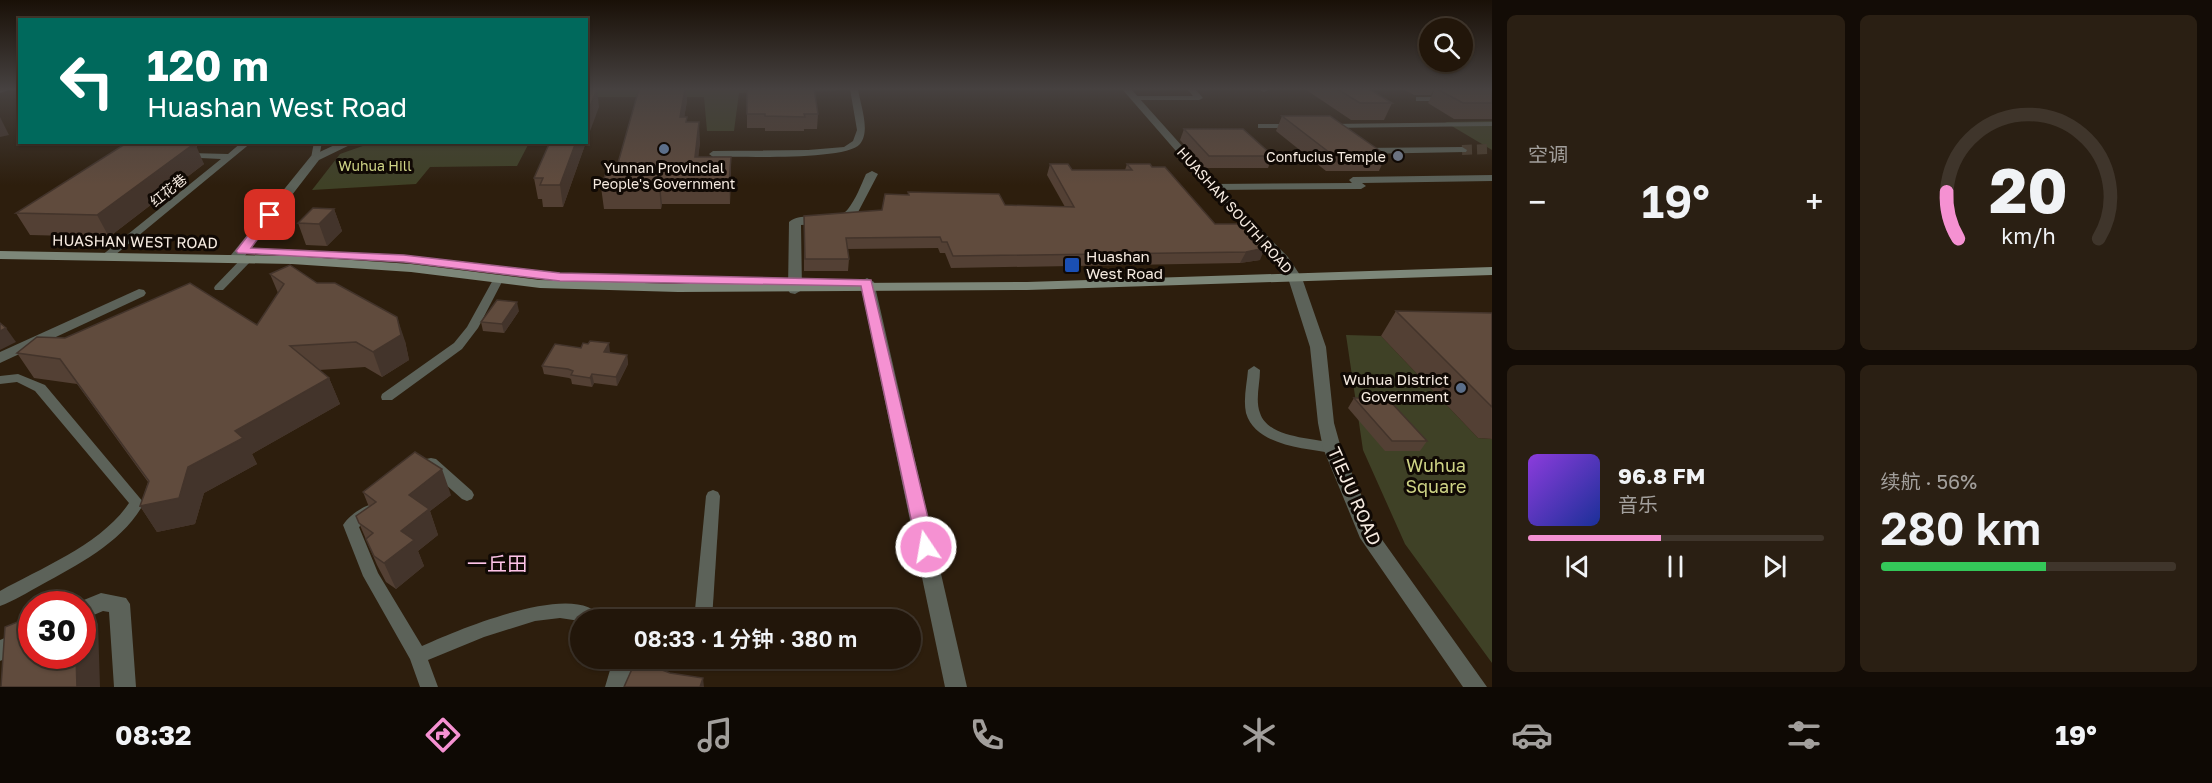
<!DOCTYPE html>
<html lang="zh">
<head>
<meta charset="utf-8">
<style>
	body { margin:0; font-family:"Golos Text","Noto Sans SC",sans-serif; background:#2a1f13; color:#f1f3f6; height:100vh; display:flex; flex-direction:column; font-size:22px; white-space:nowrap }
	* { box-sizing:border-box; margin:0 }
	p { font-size:20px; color:#a29f9c }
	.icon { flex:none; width:33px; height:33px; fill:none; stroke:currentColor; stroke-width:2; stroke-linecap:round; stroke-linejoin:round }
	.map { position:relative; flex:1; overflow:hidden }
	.side { display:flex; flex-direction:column; gap:15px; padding:15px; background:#130c06; width:720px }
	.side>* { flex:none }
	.top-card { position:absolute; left:18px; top:18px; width:570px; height:126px; border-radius:0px; box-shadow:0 2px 4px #0004,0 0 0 2px #3f352b; background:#00695c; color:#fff; overflow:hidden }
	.buttons { position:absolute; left:1419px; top:18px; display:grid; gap:12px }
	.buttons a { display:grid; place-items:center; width:54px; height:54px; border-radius:50%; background:#22160a; box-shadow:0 2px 4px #0004,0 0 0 2px #3f352b; font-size:30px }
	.speed { position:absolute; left:18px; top:591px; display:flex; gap:12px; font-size:30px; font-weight:700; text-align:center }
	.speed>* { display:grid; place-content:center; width:78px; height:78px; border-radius:50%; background:#22160a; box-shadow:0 2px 4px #0004,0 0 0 2px #3f352b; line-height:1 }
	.speed .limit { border:9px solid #d22; background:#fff; color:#111 }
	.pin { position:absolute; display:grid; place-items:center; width:51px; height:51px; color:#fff; margin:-26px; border-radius:12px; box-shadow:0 3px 9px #0006 }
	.me { position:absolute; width:66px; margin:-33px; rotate:348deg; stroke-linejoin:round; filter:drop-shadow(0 0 4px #0008) }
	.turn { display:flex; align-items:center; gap:21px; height:126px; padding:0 30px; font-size:27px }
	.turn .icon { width:78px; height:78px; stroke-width:2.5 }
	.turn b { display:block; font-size:42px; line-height:51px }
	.big { font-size:45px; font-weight:600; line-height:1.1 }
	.side .card { flex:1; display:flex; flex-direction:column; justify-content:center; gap:9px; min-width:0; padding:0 21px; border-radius:9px; background:#2a1f13 }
	.side .dial { align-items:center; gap:0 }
	.dial svg { height:156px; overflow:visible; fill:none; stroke:#3f352b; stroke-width:7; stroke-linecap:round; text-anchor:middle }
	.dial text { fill:#f1f3f6; stroke:none }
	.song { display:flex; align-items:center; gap:18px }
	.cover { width:72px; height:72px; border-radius:9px; background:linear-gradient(135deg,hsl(270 70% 55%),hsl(230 70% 35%)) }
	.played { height:6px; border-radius:3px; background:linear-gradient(90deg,#f591d2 45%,#3f352b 45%) }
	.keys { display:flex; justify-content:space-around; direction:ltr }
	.heat { display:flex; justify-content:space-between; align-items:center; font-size:33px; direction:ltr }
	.charge { height:9px; border-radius:4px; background:linear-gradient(90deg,#34c759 56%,#3f352b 0) }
	.side .tiles { flex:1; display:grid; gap:15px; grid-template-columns:repeat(2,1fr) }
	.trip { position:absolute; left:570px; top:609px; width:351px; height:60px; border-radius:30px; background:#22160a; box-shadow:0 2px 4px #0004,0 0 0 2px #3f352b; font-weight:600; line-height:60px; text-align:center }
	.tab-bar { display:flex; height:96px; justify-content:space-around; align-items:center; background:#0e0904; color:#a29f9c }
	.tab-bar .icon { width:42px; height:42px }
	.tab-bar .on { color:#f591d2 }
	.tab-bar b { font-size:27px; color:#f1f3f6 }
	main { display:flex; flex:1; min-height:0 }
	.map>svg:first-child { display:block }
	.green { fill:#3f4126 }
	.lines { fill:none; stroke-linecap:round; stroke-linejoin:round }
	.pedestrian-tunnel { stroke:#4b3d2d; stroke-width:10; stroke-dasharray:10 5; stroke-linecap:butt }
	.service { fill:#5c6259; fill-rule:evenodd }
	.pedestrian { fill:#5c6259; fill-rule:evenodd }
	.minor { fill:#5c6259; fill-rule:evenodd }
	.tertiary { fill:#5c6259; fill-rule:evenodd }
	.secondary { fill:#7d8779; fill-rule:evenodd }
	.wall { fill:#534034 }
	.shaded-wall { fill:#43342b }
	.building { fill:#604b3d; stroke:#43342b; stroke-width:1.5 }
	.route { fill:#f591d2; stroke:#9f5e88; stroke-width:1.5 }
	.service-dot { fill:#5c6f8a; stroke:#100904; stroke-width:2 }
	.worship-dot { fill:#6b7280; stroke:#100904; stroke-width:2 }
	.transit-dot { fill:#1a4fb4; stroke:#100904; stroke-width:2 }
	.labels { text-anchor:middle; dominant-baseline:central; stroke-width:6; stroke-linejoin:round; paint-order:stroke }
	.far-poi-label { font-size:14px; fill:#f6ebe1; stroke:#100904; text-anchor:end }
	.far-park-label { font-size:14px; fill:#ced385; stroke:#100904 }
	.far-street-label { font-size:14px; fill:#f6ebe1; stroke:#100904 }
	.street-label { font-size:15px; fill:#f6ebe1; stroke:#100904 }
	.poi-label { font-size:15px; fill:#f6ebe1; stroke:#100904; text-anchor:start }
	.near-park-label { font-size:18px; fill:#ced385; stroke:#100904 }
	.near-street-label { font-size:18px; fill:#f6ebe1; stroke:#100904 }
	.near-neighbourhood-label { font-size:20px; fill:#fdc3e7; stroke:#100904 }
</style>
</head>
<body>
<main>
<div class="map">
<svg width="1492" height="687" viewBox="0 0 1492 687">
	<rect width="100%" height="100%" fill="#2d1e0d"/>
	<g class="green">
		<polygon points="587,89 836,89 837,91 739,93 734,131 707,131 704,97 587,97"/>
		<polygon points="1492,121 1492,150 1445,122"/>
		<polygon points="371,143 371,142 529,143 517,166 430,167 416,184 312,190 340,154"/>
		<polygon points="1346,335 1381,336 1478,438 1492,439 1492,663 1405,544 1363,450"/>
	</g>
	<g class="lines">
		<polyline class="pedestrian-tunnel" points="1462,150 1488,149"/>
		<g class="service">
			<path d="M850 89H858C860 104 871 131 860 144 846 161 739 156 713 157L709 154 713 151 808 150 844 147 853 141 857 130Z"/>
			<polygon points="1187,89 1195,89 1203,98 1199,100 1135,100 1131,98 1135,96 1193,96"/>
			<polygon points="1258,89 1267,89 1268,90 1264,92"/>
			<polygon points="1416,97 1446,97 1450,99 1446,101 1416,101"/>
			<polygon points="1492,122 1492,126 1328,128 1324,126 1328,124"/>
			<polygon points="1258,124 1293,124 1297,126 1293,128 1258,128"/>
			<polygon points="192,142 201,142 190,153 228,154 242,142 252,142 109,260 101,260 100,258 101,256 221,159 180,157 180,153"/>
			<polygon points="314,142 322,142 319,158 315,161 311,158"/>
			<polygon points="1492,175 1492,181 1362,183 1366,186 1361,189 1213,190 1208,187 1213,184 1352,183 1349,180 1353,177"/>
			<polygon points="247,256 251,257 252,259 251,261 223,290 215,290 214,288 215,286 243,257"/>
			<polygon points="499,275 504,278 478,328 462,349 392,400 382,400 381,397 382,394 454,343 467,327 494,278"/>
			<path d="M1254 366 1260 370C1260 384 1255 400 1260 413 1268 439 1316 438 1337 444L1339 448 1337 452 1332 453C1304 448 1256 446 1246 413 1243 399 1247 383 1248 370Z"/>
			<path d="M18 374 45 385 144 503C123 542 79 564 41 585 28 592 14 601 0 606V591C41 568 102 544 129 503L35 391 17 382 0 384V376Z"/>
			<polygon points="431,458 436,459 472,491 474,495 472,499 467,501 462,499 426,467 424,463 426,459"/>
			<polygon points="713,490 718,492 720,496 712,620 694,620 706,496 708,492"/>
			<path d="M369 505 374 507 377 511 374 515 359 527 378 573 422 646C453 632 582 576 602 620L580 621 560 618 535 621 484 637 428 660 438 687H420L410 659 363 576 343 525C348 517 360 508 369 505Z"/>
		</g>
		<polygon class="pedestrian" points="1462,147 1467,150 1466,152 1360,154 1355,151 1360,148"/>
		<g class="minor">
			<polygon points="341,142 356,142 319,160 241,261 231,261 229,258 231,255 311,156"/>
			<path d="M872 171 878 174 856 216 838 223 801 225 802 290 795 294 790 293 788 290 789 222C803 209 836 225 848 209 856 199 861 185 866 174Z"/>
			<polygon points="1295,274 1302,278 1326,347 1334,423 1341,448 1378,534 1487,687 1463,687 1360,538 1323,448 1318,423 1310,347 1288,278"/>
			<polygon points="867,278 874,282 967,687 945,687 860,282"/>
			<polygon points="139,289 144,290 146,293 144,296 0,363 0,352"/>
			<polygon points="101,593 126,598 130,604 136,687 114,687 109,612 103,611 82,620 82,604 74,604"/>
			<polygon points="32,626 32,647 0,661 0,640"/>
			<polygon points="607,658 629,658 632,670 627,687 605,687 610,670"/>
		</g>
		<g class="tertiary">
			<polygon points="0,89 12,89 0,93"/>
			<polygon points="1122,89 1131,89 1217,185 1288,257 1302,278 1300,281 1290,281 1278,262 1209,189"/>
		</g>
		<polygon class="secondary" points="0,251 292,256 411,264 540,280 678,284 1027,282 1492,267 1492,275 1027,290 678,292 540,288 411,272 292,264 0,259"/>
	</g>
	<g class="wall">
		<polygon points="639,89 686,89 687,101 684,117 700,142 698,157 731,157 730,204 662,204 661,209 604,209 601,187 616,170"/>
		<polygon points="747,89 818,114 817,129 804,129 804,131 765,131 765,128 747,128"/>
		<polygon points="1305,89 1369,89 1392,103 1384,120 1351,120"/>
		<polygon points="1403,89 1434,89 1431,95 1414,95"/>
		<polygon points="1435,89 1492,89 1492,119 1454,119 1428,103"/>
		<polygon points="1282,116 1386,155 1379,171 1326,171 1276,131"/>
		<polygon points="1184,129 1273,156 1268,168 1205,168 1180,140"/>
		<polygon points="132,142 190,142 189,143 204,164 109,237 30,235 16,213 134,144"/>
		<polygon points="586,142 563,207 543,207 542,199 538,199 534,178"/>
		<polygon points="1050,164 1072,170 1125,170 1127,164 1152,167 1215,224 1260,260 1240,263 951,268 945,253 940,253 938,248 847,249 849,259 848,271 804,271 804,216 882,210 908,195 908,192 1005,205 1065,207 1047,175"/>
		<polygon points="334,209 342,231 327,246 306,245 298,223"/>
		<polygon points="270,274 405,341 409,360 382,377 365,367 319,370 329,378 340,404 252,454 257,464 204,493 195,524 157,532 140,506 148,482 77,384 34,378 17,353 65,338 257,325 278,293"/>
		<polygon points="519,311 504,333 483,331 481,322"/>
		<polygon points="1396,311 1492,313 1492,439 1478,438 1381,336"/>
		<polygon points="610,352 610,353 627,355 628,364 617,386 594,383 592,387 572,384 571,379 569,378 544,374 542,366"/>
		<polygon points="1354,398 1427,441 1420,451 1385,451 1348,408"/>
		<polygon points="363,492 451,495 430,511 438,535 418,551 424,566 396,589 386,582 377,565 356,516 369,507"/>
	</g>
	<g class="shaded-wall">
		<polygon points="597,89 599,107 586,142 586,116"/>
		<polygon points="685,89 686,89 687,101 681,136 680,117"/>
		<polygon points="0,117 9,135 0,137"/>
		<polygon points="699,122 700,142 696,178 695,157"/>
		<polygon points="576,142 586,142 563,207 560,185"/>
		<polygon points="195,143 204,164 109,237 97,215"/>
		<polygon points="731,157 731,178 730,204 729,183"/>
		<polygon points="660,183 662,204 661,209 659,187"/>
		<polygon points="334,209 342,231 327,246 319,224"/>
		<polygon points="1265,248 1260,260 1240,263 1246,252"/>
		<polygon points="517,302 519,311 504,333 502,324"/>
		<polygon points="397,317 405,341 409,360 382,377 373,352"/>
		<polygon points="6,328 16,342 0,350 0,331"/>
		<polygon points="609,343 610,352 605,361 604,352"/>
		<polygon points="627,355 628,364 617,386 616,377"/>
		<polygon points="592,374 594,383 592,387 590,378"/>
		<polygon points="329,378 340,404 252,454 257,464 204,493 195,524 157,532 140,506 235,431"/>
		<polygon points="442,469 451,495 430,511 438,535 418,551 424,566 396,589 384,563 401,531 409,495"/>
		<polygon points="76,598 81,604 76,604"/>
		<polygon points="82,606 98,624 100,687 77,687 76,656 82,656"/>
		<polygon points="703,678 704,687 700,687"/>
	</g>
	<g class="building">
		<polygon points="586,89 597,89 586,116"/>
		<polygon points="639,89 685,89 680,117 687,117 686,122 699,122 695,157 731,157 729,183 660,183 659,187 601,187 607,170 616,170"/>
		<polygon points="747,89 814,89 818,114 804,114 805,117 765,116 765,114 747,114"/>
		<polygon points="1337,89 1369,89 1392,103 1360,103"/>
		<polygon points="1437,89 1492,89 1492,103 1463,103"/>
		<polygon points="1282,116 1330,116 1386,155 1334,156"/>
		<polygon points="1184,129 1243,129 1273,156 1209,156"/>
		<polygon points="137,142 172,142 166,143 157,145 137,144 138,144"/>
		<polygon points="550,142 576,142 560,185 540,185 543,178 534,178"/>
		<polygon points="166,143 195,143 97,215 16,213 125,144 157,145"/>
		<polygon points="1050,164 1068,164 1072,170 1132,170 1127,164 1150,164 1152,167 1165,167 1215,224 1243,224 1265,248 1246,252 953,256 947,242 942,242 940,237 846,238 849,259 805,259 804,216 882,210 885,194 909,195 908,192 999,194 1005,205 1074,207"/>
		<polygon points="313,208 334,209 319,224 298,223"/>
		<polygon points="290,265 317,283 335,283 397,317 401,335 373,352 356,342 290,346 329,378 235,431 243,438 188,467 179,498 140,506 149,481 60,359 17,353 37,337 65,338 190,283 257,325 284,284 270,274"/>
		<polygon points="497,300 517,302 502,324 481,322"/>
		<polygon points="1396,311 1492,313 1492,407"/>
		<polygon points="0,323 6,328 0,331"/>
		<polygon points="590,341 609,343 604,352 627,355 616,377 592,374 590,378 571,375 573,371 568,369 542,366 555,344 581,348 583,343 588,344"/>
		<polygon points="1354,398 1387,398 1427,441 1392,441"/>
		<polygon points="415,452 442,469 409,495 429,509 401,531 414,540 384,563 374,556 366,539 373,533 359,523 356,516 376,502 363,492"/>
		<polygon points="76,598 76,604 61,604"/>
		<polygon points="32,616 32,656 76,656 77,687 1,687 5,627"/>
		<polygon points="636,660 670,673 703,678 700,687 624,687"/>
	</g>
	<linearGradient id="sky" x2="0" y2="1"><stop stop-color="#191007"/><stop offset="0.48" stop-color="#464140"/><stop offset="1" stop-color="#464140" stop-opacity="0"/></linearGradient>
	<rect width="1492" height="185" fill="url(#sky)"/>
	<polygon class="route" points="266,212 274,212 275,215 251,248 404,255 560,273 871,280 935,547 932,552 926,554 919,552 917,547 861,286 560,281 404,262 238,253 236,251"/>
	<g class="service-dot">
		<circle cx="664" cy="149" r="6"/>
		<circle cx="1461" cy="388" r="6"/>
	</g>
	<circle class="worship-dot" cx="1398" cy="156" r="6"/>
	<rect class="transit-dot" x="1064" y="257" width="16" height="16" rx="3"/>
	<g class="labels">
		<g class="far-poi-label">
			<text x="1386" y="156">Confucius Temple</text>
			<text x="664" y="167" text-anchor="middle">Yunnan Provincial<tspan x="664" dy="16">People's Government</tspan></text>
		</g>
		<g class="far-park-label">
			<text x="375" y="165">Wuhua Hill</text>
		</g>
		<g class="far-street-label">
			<text transform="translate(168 190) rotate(-39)">红花巷</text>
			<text transform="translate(1235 210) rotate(48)">HUASHAN SOUTH ROAD</text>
		</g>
		<g class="street-label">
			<text transform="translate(135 241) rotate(1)">HUASHAN WEST ROAD</text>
		</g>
		<g class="poi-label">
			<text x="1086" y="256">Huashan<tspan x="1086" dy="17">West Road</tspan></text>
			<text x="1449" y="379" text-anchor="end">Wuhua District<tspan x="1449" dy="17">Government</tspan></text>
		</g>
		<g class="near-park-label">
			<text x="1436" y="465">Wuhua<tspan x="1436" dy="21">Square</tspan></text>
		</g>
		<g class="near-street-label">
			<text transform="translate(1355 496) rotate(66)">TIEJU ROAD</text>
		</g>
		<g class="near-neighbourhood-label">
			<text x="497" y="563">一丘田</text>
		</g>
	</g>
</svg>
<div class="buttons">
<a><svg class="icon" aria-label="search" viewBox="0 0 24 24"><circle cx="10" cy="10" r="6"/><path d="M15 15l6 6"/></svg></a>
</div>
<div class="speed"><div class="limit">30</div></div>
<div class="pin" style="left:270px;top:215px;background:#d93025"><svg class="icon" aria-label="arrive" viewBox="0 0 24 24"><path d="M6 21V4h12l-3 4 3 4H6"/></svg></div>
<svg class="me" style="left:926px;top:547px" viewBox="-20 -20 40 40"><circle r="17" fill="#f591d2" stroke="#fff" stroke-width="3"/><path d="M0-11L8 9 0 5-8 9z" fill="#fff"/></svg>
<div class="trip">08:33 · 1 分钟 · 380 m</div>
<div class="top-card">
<div class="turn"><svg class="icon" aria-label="left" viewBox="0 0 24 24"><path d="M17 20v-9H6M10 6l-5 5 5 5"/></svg><div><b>120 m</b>Huashan West Road</div></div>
</div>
</div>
<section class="side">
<div class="tiles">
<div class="card"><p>空调</p>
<div class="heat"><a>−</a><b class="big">19°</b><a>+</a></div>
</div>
<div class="card dial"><svg viewBox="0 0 100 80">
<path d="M14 69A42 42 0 1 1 86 69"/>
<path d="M14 69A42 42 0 0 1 8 45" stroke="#f591d2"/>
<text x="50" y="56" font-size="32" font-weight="700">20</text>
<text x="50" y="72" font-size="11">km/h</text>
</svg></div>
<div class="card">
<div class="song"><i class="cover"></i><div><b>96.8 FM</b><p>音乐</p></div></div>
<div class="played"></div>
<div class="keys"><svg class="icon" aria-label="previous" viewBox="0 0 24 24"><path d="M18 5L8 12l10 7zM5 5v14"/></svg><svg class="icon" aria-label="pause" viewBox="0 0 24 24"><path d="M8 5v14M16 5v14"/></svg><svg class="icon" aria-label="next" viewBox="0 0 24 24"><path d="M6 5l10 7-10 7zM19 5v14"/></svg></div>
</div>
<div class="card"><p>续航 · 56%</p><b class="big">280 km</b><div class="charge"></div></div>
</div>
</section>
</main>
<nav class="tab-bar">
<b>08:32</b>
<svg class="icon on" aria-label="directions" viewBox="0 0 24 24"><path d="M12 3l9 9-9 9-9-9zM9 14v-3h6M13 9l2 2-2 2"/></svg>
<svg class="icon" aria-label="music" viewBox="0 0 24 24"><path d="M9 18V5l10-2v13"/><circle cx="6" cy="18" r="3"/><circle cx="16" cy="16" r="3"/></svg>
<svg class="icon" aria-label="phone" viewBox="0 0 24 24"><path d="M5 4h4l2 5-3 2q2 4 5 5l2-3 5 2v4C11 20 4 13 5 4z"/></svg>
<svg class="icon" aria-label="climate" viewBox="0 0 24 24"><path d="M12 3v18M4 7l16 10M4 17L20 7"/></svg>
<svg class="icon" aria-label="car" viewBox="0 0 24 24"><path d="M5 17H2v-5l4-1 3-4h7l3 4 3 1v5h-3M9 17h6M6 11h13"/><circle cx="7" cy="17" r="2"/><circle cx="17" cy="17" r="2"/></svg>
<svg class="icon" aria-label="filters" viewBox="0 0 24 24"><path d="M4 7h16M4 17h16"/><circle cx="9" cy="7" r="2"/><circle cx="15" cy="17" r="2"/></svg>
<b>19°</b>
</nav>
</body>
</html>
